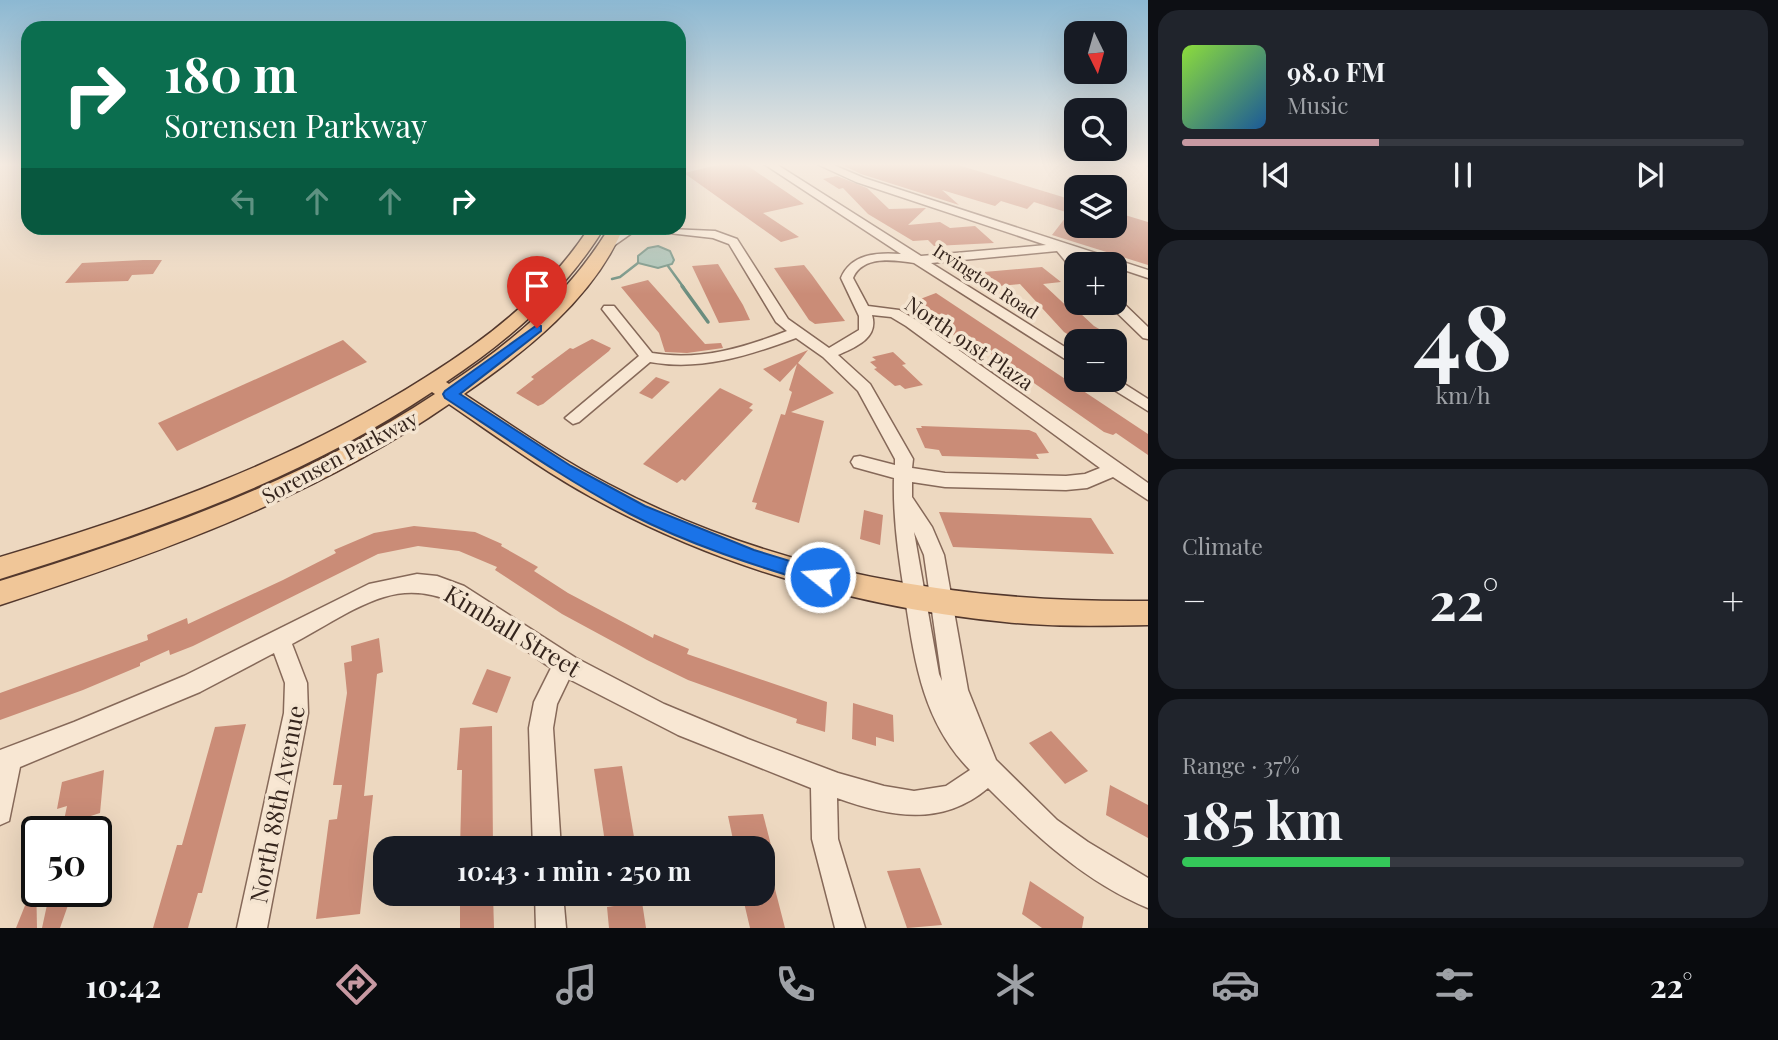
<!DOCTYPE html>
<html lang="en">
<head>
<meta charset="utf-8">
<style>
	body { margin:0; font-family:"Playfair Display",serif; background:#20242c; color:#f1f3f6; height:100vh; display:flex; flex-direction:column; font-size:26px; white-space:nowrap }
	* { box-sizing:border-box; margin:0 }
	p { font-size:23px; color:#9ea1a6 }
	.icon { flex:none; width:38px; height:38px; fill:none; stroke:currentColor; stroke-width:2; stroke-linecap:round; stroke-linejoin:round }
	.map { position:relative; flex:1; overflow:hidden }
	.sheet { display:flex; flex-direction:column; gap:10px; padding:10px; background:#0d0f14; width:630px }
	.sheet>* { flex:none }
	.hud { position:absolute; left:21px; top:21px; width:665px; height:214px; border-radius:21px; box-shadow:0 7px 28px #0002; background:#0b6e4f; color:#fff; overflow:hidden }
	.needle { width:46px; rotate:175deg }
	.buttons { position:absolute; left:1064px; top:21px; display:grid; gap:14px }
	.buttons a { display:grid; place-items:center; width:63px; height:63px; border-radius:14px; background:#171b24; box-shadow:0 7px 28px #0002; font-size:35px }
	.speed { position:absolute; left:21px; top:816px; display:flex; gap:14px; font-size:35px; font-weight:700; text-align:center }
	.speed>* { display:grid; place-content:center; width:91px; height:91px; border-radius:50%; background:#171b24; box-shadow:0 7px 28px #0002; line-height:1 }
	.speed .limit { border:4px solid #111; border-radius:10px; background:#fff; color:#111 }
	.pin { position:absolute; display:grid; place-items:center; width:60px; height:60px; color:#fff; margin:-72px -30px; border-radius:50% 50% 50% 0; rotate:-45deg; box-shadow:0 0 7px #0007 }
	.pin .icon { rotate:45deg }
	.me { position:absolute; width:77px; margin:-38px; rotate:287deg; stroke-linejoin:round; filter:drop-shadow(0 0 5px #0008) }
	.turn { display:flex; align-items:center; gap:24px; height:147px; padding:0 28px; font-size:32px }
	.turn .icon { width:91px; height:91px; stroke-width:2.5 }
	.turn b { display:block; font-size:49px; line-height:60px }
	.lanes { display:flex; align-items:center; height:66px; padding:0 28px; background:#0003; justify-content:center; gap:35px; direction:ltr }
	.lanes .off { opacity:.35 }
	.big { font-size:52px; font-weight:700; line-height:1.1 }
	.sheet .tile { flex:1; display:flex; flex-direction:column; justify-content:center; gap:10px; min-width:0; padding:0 24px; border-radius:21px; background:#20242c }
	.sheet .dial { align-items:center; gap:0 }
	.dial b { font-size:91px; line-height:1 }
	.song { display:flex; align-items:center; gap:21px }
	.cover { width:84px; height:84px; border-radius:10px; background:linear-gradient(135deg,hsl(90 70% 55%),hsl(210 70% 35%)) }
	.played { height:7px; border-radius:4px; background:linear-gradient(90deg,#c799a2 35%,#363941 35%) }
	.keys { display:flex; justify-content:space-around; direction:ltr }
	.heat { display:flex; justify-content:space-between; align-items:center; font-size:38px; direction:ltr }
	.charge { height:10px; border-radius:5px; background:linear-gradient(90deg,#34c759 37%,#363941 0) }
	.trip { position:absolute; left:373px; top:836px; width:402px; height:70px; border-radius:21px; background:#171b24; box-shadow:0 7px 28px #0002; font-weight:700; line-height:70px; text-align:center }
	.tabs { display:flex; height:112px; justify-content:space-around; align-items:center; background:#090b0e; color:#9ea1a6 }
	.tabs .icon { width:49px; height:49px }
	.tabs .current { color:#c799a2 }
	.tabs b { font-size:32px; color:#f1f3f6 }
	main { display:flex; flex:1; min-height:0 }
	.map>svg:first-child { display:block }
	.water { fill:#a3bfb2; stroke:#6b8d7e; stroke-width:2 }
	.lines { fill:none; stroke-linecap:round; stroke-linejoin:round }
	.stream-far1 { stroke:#6b8d7e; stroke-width:2.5 }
	.stream { stroke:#6b8d7e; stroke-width:3.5 }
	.building { fill:#ca8c77 }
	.minor-casing { stroke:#866959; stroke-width:3 }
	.major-casing { stroke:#53382d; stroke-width:3 }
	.minor { fill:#f8e7d3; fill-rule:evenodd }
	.major { fill:#f0c698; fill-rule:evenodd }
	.route { fill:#1a73e8; stroke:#114b97; stroke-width:2 }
	.labels { text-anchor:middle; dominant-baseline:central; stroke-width:7; stroke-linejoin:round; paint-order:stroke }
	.far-street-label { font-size:18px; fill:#35251d; stroke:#f4e4d0 }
	.street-label { font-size:21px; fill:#35251d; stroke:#f4e4d0 }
	.near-street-label { font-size:24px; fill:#35251d; stroke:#f4e4d0 }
</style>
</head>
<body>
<main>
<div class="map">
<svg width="1148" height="928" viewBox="0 0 1148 928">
	<rect width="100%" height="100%" fill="#edd8c0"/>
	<polygon class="water" points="658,246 670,251 674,260 672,264 658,268 638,263 638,256 648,248"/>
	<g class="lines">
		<g class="stream-far1">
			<polyline points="1144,164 1148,166"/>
			<polyline points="668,266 684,288"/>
			<polyline points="612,279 620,277 638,263"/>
		</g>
		<polyline class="stream" points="682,286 708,322"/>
	</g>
	<g class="building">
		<polygon points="722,164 745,164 804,204 763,213 799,237 781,242 684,173"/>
		<polygon points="840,164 955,164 1076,201 1076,226 1115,226 1115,212 1148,222 1148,265 1052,235 1069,213 1034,202 1027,209 1001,201 995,206 942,190 959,205 861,174"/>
		<polygon points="837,176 867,188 889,209 926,208 908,225 940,222 950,228 975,226 994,243 934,246 928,240 913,241 868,214 843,188 839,189 823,179"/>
		<polygon points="143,260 162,260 153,274 132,275 128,281 65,283 82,263"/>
		<polygon points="718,264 743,305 750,320 719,323 692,266"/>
		<polygon points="804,265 812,275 845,321 815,324 809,320 774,268"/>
		<polygon points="1042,267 1061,282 1043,284 1075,314 1080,313 1094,326 1120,341 1079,341 1064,332 1020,284 999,286 984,272"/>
		<polygon points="648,280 705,344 721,343 723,348 687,353 665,352 659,333 621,287"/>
		<polygon points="936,293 1148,434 1148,455 1116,433 1113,435 1104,432 1001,360 977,346 967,344 939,325 942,324 915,301"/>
		<polygon points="592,339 611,348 609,351 543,404 538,406 516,393 534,379 531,377 570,348 573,349"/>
		<polygon points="343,340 367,362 177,451 158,423"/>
		<polygon points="808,350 798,363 834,393 791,412 824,421 799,523 755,509 757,503 752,502 781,414 785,415 792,392 789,390 797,364 780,382 763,369"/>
		<polygon points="893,352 906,364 902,365 923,385 905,389 900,385 895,386 874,369 877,368 870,362 876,360 872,357"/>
		<polygon points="656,377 670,382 652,399 639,393"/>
		<polygon points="720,388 753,404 749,408 753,410 685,481 682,479 677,483 643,464"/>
		<polygon points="921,426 1029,430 1036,433 1049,453 1036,454 1039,459 942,456 939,450 925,448 916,428 922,428"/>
		<polygon points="864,510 883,515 880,545 860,539"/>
		<polygon points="939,512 1091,518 1114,554 953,547"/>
		<polygon points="414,526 475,532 502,544 501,546 538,567 534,571 568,593 653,638 654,634 689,649 687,654 827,702 825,732 796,723 797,719 688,680 647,660 562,614 495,570 497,567 459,551 418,546 378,554 193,646 170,655 169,650 140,663 140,666 83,690 0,720 0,693 148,640 147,635 187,618 188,624 283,580 336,553 334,550 374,533"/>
		<polygon points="379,638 383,672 377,674 364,796 373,795 360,914 316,919 329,820 337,819 342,785 333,785 347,693 344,663 352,661 351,646"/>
		<polygon points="487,669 511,677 497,713 472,704"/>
		<polygon points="853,703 893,715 894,742 876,737 876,746 852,739"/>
		<polygon points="246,724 202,893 198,893 188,928 153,928 177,845 182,845 215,727"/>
		<polygon points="492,726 493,849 460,849 462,770 457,770 460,728"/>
		<polygon points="1051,731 1088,771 1065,784 1029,743"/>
		<polygon points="622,766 636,849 606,849 594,769"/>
		<polygon points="104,770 100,813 63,825 67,806 57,809 62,782"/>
		<polygon points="1110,785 1148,805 1148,838 1106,815"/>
		<polygon points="763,814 772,849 735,849 728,816"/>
		<polygon points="763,858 767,858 785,928 750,928 742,894 763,894"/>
		<polygon points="920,868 942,925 907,928 887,871"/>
		<polygon points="36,878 37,928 16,928"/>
		<polygon points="1030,881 1084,917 1082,928 1042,928 1022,914"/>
		<polygon points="50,891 73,891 60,928 42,928"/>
		<polygon points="460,894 493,894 494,928 460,928"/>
		<polygon points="642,902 646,928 609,928 607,907"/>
	</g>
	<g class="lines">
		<g class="minor-casing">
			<g id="minor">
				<path d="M764 164H776L921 256 1046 245 856 182 817 164H831L864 178 1148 270V278L1115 267V264H1106L1072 253 1081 264H1076V270L1072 269 1057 251 931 263 1076 354V366L914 263C894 260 863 255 853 278L868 306 899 310 916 320 1148 483V500L1113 477 1087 488 1066 490 945 487 912 482V497L932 527 944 555 968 690 996 760 1057 820 1088 842 1148 878V908C1085 882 1035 835 988 788 942 827 890 817 837 798L838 839 865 928H835L812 839 811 788 678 735 569 679 557 704 553 728 561 849H533L529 728 534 702 551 668C501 636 450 576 384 597 354 606 321 629 292 644L307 683 308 713 267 928H237L284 713 285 683 274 653 200 692 20 767 9 821 0 825V750L74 722 184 676 369 584 417 574 437 576 464 586 576 658 664 704 748 739 838 773 884 786 914 791 946 786 970 770C921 720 914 657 904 591 898 553 893 517 894 478L854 467 851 462 854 457 860 456 895 465V459L858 391 823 357 796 338C748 356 701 371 650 362L579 422 573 424 565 418 639 356 602 309 604 306H614L652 353C699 361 743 348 787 331L776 322 729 244 713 238 651 231 646 228 715 231 737 239 788 319 829 348 859 330V316L841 278C851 254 877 252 901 254ZM872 315 891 317 906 326 1100 468 1085 474 1066 476 945 473 912 468 913 459 870 384 838 355C856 347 879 338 872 315ZM914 532 924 555 942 681 939 674Z"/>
				<polygon points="626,228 639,228 612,247 604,247 604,241"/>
				<polygon points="1115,299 1120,300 1148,327 1148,339 1143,338 1110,306 1108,303 1115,303"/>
				<polygon points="1115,378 1148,399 1148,411 1098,380"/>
				<polygon points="535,894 563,894 566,928 536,928"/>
			</g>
		</g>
		<g class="major-casing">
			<path id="major" d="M589 228H604C564 293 509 340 446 382L449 384C513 342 569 294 609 228H623C594 298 525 352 464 394 511 425 558 458 608 484 776 573 960 603 1148 601V625C1100 626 1052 627 1005 622 862 608 717 567 591 497 542 470 496 436 449 404 314 498 156 554 0 605V581C151 534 302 482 435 394L432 392C301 480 150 532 0 579V557C149 513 294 461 426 377 490 337 547 292 589 228Z"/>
		</g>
		<use href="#minor" class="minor"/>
		<use href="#major" class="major"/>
	</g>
	<linearGradient id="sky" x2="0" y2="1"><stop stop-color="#8cb8d2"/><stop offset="0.56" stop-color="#f7ede3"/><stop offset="1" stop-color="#f7ede3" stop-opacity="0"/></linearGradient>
	<rect width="1148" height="294" fill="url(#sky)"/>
	<path class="route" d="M537 325 541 326V331L460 394 571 466 645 506 754 550 826 572 829 577 826 583 820 585C756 566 690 545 630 514 566 480 506 438 445 398L443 394 445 391Z"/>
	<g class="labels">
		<g class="far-street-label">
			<text transform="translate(986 281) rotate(33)">Irvington Road</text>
		</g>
		<g class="street-label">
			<text transform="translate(970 342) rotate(34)">North 91st Plaza</text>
			<text transform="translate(339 456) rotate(-28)">Sorensen Parkway</text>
		</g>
		<g class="near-street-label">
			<text transform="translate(513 630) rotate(31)">Kimball Street</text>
			<text transform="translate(276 804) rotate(-79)">North 88th Avenue</text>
		</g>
	</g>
</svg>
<div class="buttons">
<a><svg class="needle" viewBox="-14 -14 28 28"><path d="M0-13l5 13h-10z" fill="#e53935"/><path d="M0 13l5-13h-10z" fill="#9ea1a6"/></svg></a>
<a><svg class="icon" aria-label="search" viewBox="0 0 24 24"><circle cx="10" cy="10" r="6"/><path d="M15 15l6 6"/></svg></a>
<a><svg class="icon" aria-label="layers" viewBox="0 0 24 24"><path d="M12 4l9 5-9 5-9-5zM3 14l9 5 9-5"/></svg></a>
<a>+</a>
<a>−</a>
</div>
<div class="speed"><div class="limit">50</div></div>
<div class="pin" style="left:537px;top:328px;background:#d93025"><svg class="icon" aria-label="arrive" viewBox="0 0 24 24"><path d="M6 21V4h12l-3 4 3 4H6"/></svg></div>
<svg class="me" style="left:820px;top:577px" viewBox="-20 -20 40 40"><circle r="17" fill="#1a73e8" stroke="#fff" stroke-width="3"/><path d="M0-11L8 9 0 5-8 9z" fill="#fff"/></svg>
<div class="trip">10:43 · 1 min · 250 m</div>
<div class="hud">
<div class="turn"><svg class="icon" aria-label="right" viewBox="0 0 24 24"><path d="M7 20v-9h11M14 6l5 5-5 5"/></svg><div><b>180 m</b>Sorensen Parkway</div></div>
<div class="lanes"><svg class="icon off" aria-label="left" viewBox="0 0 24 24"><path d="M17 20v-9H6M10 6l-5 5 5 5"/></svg><svg class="icon off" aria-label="ahead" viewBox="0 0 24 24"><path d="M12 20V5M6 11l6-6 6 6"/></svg><svg class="icon off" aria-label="ahead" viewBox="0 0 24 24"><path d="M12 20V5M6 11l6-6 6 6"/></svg><svg class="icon" aria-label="right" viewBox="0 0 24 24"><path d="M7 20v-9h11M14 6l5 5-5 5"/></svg></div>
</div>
</div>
<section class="sheet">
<div class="tile">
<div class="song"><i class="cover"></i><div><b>98.0 FM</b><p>Music</p></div></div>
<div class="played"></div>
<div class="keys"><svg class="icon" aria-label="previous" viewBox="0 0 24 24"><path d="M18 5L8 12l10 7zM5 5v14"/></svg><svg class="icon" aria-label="pause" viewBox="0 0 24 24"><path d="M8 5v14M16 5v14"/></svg><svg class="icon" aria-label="next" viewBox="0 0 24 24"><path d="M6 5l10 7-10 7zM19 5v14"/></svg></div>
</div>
<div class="tile dial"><b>48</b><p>km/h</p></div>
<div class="tile"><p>Climate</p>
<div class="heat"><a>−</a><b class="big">22°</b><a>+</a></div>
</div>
<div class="tile"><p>Range · 37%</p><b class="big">185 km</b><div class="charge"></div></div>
</section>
</main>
<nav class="tabs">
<b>10:42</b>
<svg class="icon current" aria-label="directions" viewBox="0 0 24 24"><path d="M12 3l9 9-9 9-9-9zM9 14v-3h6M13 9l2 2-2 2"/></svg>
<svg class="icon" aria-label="music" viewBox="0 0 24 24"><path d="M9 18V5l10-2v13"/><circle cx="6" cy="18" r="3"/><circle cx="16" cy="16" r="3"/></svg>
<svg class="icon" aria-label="phone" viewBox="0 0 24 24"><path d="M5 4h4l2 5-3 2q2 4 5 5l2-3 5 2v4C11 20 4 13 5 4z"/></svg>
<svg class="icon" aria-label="climate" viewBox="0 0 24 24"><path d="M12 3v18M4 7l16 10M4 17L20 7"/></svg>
<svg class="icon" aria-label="car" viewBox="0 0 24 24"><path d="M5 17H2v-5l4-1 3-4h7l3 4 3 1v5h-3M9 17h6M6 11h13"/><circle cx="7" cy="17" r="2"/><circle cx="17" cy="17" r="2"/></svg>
<svg class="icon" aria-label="filters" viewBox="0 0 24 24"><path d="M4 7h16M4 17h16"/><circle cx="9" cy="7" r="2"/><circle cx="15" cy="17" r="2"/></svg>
<b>22°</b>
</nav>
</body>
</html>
